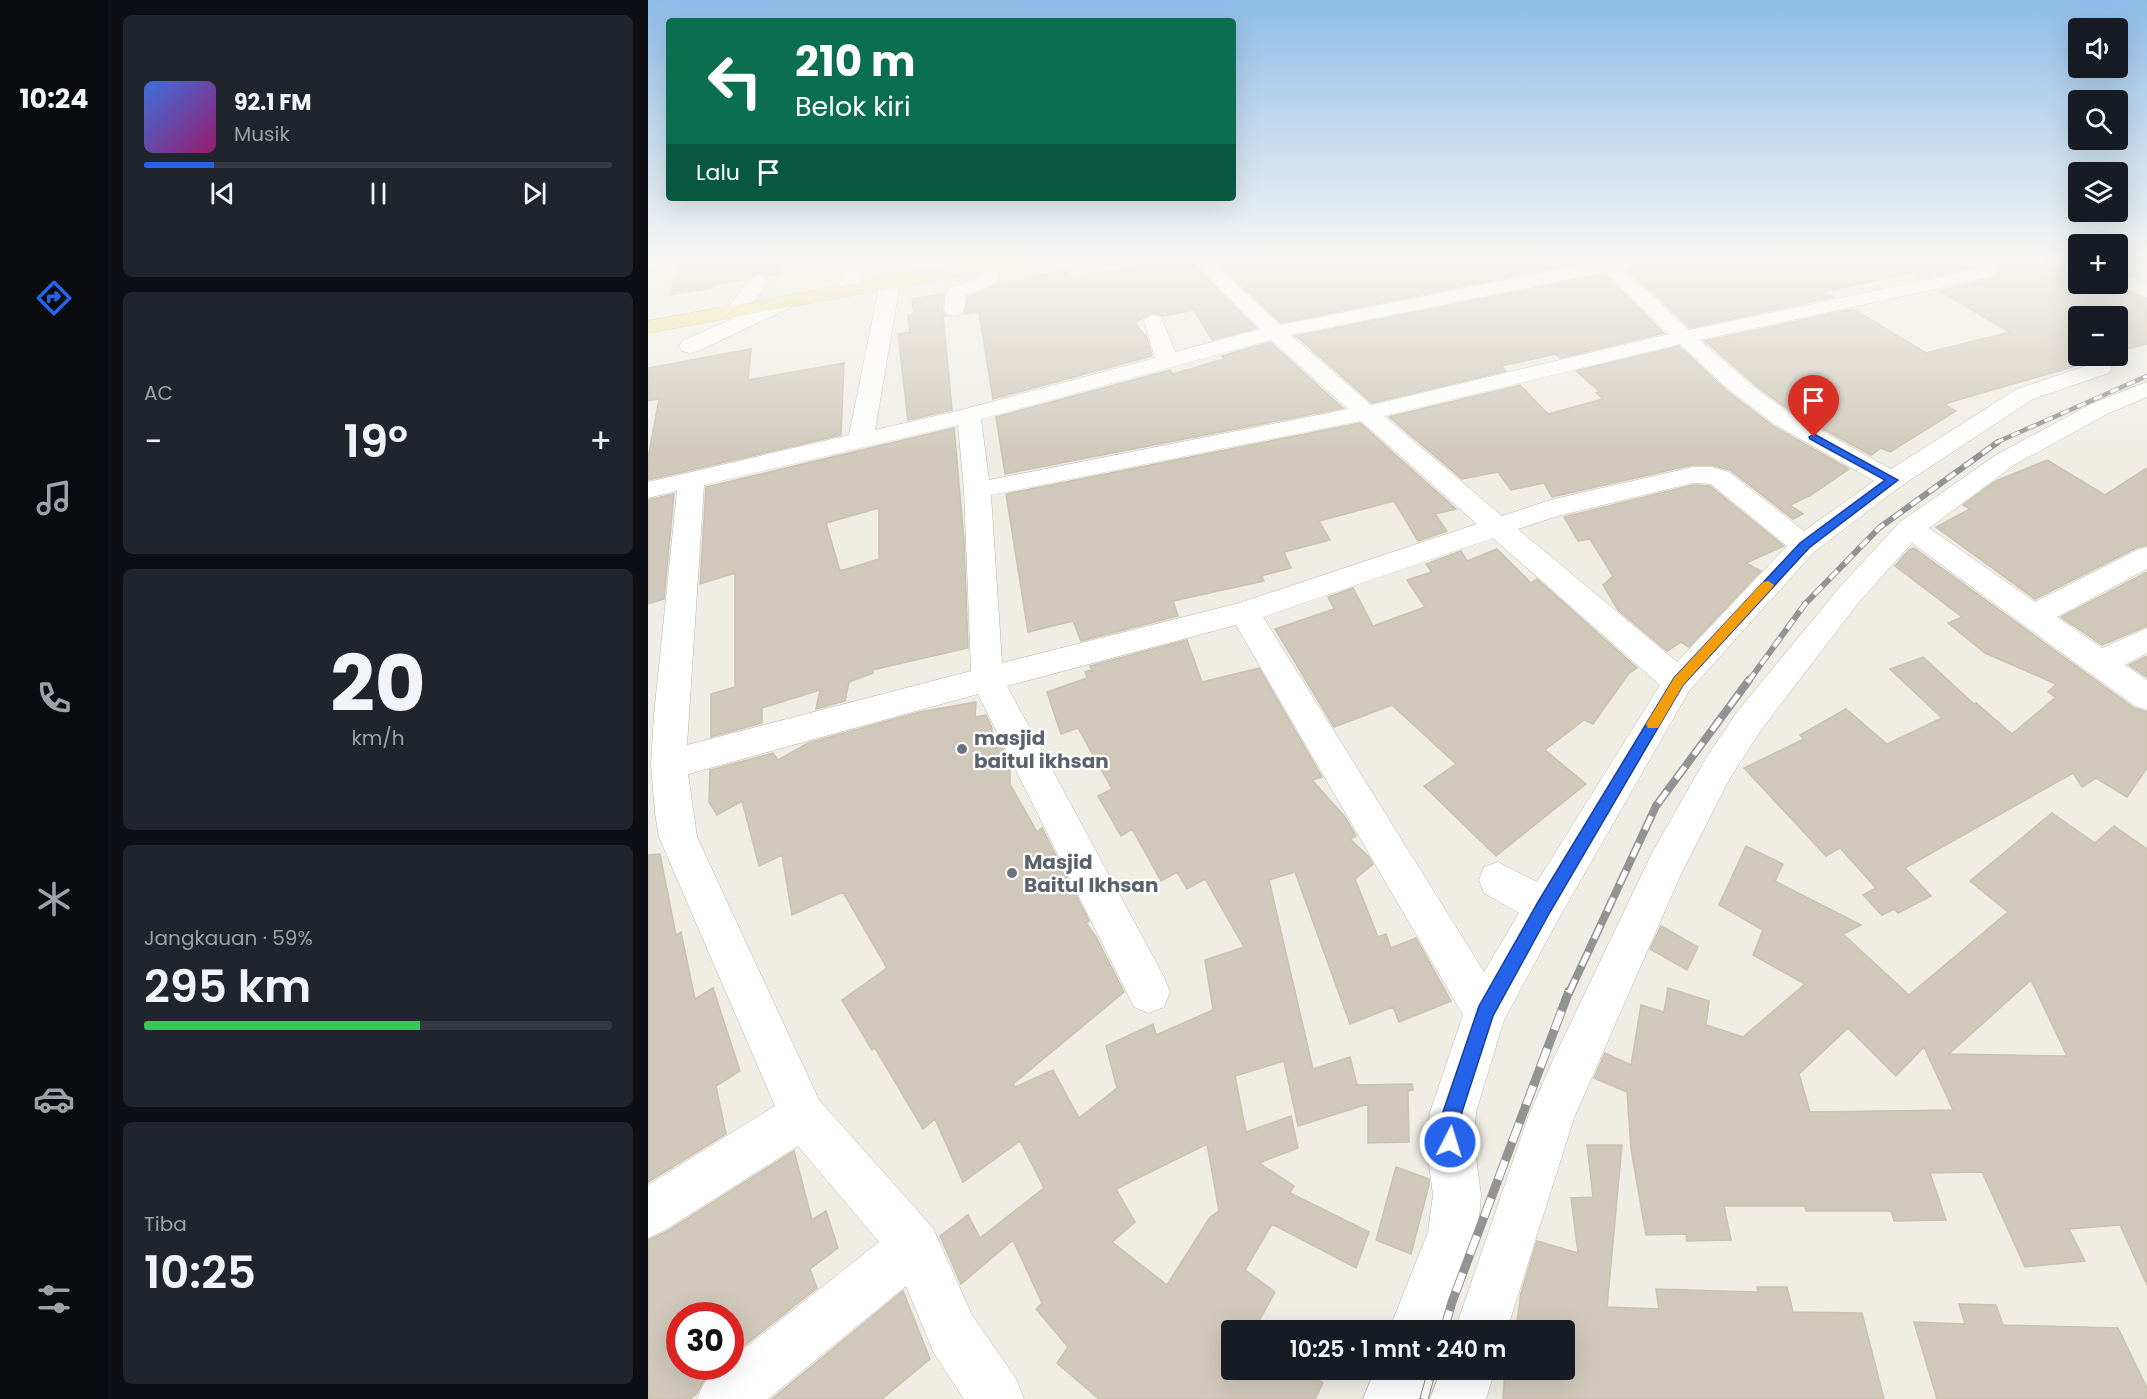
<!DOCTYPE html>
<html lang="id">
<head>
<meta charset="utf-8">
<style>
	body { margin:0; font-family:Poppins,sans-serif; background:#20242c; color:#f1f3f6; height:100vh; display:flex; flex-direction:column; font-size:22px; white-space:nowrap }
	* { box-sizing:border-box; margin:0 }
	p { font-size:20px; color:#9ea1a6 }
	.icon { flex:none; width:33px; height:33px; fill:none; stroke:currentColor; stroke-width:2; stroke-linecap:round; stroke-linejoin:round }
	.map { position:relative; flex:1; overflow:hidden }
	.side { display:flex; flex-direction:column; gap:15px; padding:15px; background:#0d0f14; width:540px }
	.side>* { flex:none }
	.guide { position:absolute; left:18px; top:18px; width:570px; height:183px; border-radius:6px; box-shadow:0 6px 24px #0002; background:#0b6e4f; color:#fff; overflow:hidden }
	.buttons { position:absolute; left:1420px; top:18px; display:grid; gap:12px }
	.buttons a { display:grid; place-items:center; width:60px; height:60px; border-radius:6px; background:#171b24; box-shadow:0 6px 24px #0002; font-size:30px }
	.speed { position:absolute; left:18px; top:1302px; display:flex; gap:12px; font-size:30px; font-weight:700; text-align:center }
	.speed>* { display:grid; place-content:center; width:78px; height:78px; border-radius:50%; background:#171b24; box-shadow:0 6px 24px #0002; line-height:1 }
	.speed .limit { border:9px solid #d22; background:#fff; color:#111 }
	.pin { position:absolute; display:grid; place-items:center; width:51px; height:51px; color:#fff; margin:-62px -26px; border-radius:50% 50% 50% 0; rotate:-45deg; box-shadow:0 0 6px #0007 }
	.pin .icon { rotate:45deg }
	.me { position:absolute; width:66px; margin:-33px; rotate:5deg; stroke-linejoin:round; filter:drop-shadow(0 0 4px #0008) }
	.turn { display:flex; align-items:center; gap:21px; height:126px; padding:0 30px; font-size:27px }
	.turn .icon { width:78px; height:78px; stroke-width:2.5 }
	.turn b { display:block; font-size:42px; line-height:51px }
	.then { display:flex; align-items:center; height:57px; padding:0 30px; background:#0003; gap:12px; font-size:22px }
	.big { font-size:45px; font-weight:600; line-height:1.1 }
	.side .widget { flex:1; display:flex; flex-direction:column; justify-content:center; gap:9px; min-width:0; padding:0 21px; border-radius:9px; background:#20242c }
	.side .dial { align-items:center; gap:0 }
	.dial b { font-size:78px; line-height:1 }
	.song { display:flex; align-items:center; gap:18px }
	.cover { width:72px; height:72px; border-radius:9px; background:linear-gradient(135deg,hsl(220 70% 55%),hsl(320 70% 35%)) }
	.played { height:6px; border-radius:3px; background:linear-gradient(90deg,#2563eb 15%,#363941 15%) }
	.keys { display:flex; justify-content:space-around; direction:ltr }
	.heat { display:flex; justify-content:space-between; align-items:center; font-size:33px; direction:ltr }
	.charge { height:9px; border-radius:4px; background:linear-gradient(90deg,#34c759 59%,#363941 0) }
	.trip { position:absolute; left:573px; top:1320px; width:354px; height:60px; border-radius:6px; background:#171b24; box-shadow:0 6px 24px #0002; font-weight:600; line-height:60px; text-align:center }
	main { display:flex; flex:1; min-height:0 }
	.dock { display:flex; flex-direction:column; width:108px; justify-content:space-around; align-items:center; background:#090b0e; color:#9ea1a6 }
	.dock .icon { width:42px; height:42px }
	.dock .active { color:#2563eb }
	.dock b { font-size:27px; color:#f1f3f6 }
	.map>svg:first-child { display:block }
	.building { fill:#d0c9bb; stroke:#cac1af; stroke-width:1.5; fill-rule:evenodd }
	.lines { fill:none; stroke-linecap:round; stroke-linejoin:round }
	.minor-casing { stroke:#bab5a8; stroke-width:1 }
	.major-casing { stroke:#d5bd6e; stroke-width:1 }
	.minor { fill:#fff; fill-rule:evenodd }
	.major { fill:#f2df9b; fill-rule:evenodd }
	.rail-far3-casing { stroke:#939393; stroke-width:4.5 }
	.rail-far2-casing { stroke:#939393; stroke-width:6 }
	.rail-far1-casing { stroke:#939393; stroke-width:8 }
	.rail-casing { stroke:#939393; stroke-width:9 }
	.rail-far3 { stroke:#fff; stroke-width:3; stroke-dasharray:9; stroke-linecap:butt }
	.rail-far2 { stroke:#fff; stroke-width:4; stroke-dasharray:11; stroke-linecap:butt }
	.rail-far1 { stroke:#fff; stroke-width:5; stroke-dasharray:15; stroke-linecap:butt }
	.rail { stroke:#fff; stroke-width:7; stroke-dasharray:20; stroke-linecap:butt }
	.route { fill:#2563eb; stroke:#184099; stroke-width:1.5 }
	.slow { fill:#f59e0b }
	.worship-dot { fill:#6b7280; stroke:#fff; stroke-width:2 }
	.labels { text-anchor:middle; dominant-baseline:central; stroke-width:4.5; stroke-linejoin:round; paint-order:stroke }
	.worship-label { font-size:20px; font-weight:bold; fill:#5b616d; stroke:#fff; text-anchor:start }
</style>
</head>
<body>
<main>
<nav class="dock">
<b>10:24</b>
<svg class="icon active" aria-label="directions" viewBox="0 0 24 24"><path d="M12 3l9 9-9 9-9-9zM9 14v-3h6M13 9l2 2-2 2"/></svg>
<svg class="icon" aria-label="music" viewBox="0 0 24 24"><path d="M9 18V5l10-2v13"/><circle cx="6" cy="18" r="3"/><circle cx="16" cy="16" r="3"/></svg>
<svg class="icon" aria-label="phone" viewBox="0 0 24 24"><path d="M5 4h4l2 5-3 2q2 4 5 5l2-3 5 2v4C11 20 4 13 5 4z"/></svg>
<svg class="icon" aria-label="climate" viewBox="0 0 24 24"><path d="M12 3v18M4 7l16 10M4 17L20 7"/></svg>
<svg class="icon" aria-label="car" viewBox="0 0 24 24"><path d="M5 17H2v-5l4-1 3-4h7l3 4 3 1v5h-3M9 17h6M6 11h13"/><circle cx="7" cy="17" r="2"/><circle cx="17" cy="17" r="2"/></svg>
<svg class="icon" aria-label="filters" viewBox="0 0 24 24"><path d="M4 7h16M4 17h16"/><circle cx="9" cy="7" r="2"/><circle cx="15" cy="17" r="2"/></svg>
</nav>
<section class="side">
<div class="widget">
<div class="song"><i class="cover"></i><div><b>92.1 FM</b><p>Musik</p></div></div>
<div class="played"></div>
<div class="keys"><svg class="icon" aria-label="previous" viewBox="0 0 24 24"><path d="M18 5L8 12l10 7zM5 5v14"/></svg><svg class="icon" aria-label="pause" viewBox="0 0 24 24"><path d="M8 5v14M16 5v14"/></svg><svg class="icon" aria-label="next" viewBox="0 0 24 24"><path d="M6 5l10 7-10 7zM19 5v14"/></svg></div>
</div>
<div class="widget"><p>AC</p>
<div class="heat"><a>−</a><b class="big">19°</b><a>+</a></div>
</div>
<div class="widget dial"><b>20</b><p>km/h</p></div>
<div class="widget"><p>Jangkauan · 59%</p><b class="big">295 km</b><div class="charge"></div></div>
<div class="widget"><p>Tiba</p><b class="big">10:25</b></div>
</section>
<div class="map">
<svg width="1499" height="1399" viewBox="0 0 1499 1399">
	<rect width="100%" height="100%" fill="#f0ede5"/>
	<g class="building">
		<polygon points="64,260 131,260 132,274 119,276 110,274 100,279 64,285 64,288 22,295 30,266"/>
		<polygon points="491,260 541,260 608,328 564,340 546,310 515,316 505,313 487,322 499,338 504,356 345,399 331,312 316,314 320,297 348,285 378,280 378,277 420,271 420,274 425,279 439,279 442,274 494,267"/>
		<polygon points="567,260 945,260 633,323"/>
		<polygon points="998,260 1323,260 1327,267 1272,279 1262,273 1175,292 1185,297 1042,328 980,269 994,266"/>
		<polygon points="1347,260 1431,260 1431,284 1466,284 1467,286 1499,299 1499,344 1470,351 1470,316 1431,316 1431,356 1453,356 1423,363 1428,366 1296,404 1308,411 1242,452 1233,448 1223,455 1144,412 1107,385 1057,341 1205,309 1278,353 1362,332 1291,291 1345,279 1352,270"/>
		<polygon points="956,274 1016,333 912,358 908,354 853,366 858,371 724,403 648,336"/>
		<polygon points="296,294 294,310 298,316 295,316 304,410 260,420 250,334 262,332 260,315 266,314 264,299"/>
		<polygon points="622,342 695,408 357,474 348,417 522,370 525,374 576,359 574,356"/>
		<polygon points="1031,346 1078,390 1125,426 1201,469 1163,495 1142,505 1155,514 1145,519 1082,470 1064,465 1044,465 904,497 896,483 863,490 850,472 814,479 741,417 872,385 900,414 955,399 948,393 952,392 928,371"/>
		<polygon points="103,349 100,380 196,363 193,435 0,480 0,458 11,399 0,401 0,368"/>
		<polygon points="712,423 808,509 787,514 799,531 770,541 746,501 671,521 682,540 636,552 643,568 613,576 616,581 525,601 530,616 433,641 425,621 380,632 358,494"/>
		<path d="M306 428 316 540 320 648 224 670 225 673 201 682 197 701 168 709 172 690 114 708V723L63 737V694L87 687V573L52 584 58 487ZM231 508V559L192 571 178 523Z"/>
		<polygon points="1399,460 1457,495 1499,468 1499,545 1488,548 1387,599 1288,527 1322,509 1315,505 1348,481"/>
		<polygon points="1045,485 1062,486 1136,546 1098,563 1113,571 1041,647 1033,642 1019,651 970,610 955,585 965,576 942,539 930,541 916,517"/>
		<polygon points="26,494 16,599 0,604 0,500"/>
		<polygon points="1266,548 1486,708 1499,712 1499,768 1479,797 1448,778 1434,787 1425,773 1257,868 1283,896 1250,913 1246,909 1234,915 1215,895 1228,888 1192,848 1178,856 1096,768 1156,739 1152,735 1198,709 1239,744 1294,718 1242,669 1275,657 1326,704 1328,703 1364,734 1408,697 1400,692 1408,684 1337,653 1300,623 1314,617 1247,566 1261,550"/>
		<polygon points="849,549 883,583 889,579 989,668 981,673 945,724 936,720 897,750 938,784 848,856 776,786 808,764 744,705 686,727 627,629 686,609 680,597 705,588 725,626 777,607 759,580 784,572 778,564 813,551 819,561"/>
		<polygon points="1499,572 1499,626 1454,645 1413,617"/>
		<path d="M539 640 554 682 611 668 674 777 664 780 697 817 708 836 702 839 720 856 725 864 707 879 730 937 738 934 743 948 768 938 803 1001 751 1022 745 1007 702 1024 647 872 621 880 665 1069 702 1057 709 1085 764 1084 765 1090 760 1091 761 1142 720 1143V1104L650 1126 636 1061 587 1076 598 1132 643 1116 650 1148 611 1163 646 1186 642 1193 721 1232 708 1268 624 1224 597 1270 627 1292 606 1330H584V1370H657L675 1383 667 1399H451L409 1363 420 1347 388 1309 394 1303 365 1240 313 1284 292 1236 320 1215 332 1238 396 1188 372 1141 315 1182 287 1119 275 1129 227 1048 224 1050 194 1000 239 968 195 892 144 915 134 855 111 866 94 801 69 815 61 802 62 770 125 753 130 760 160 743 272 712 328 702 327 717 338 715 344 728V737L349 736 362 764V784L389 832 394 828 441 921 438 923 448 937 476 992 365 1084 367 1087 405 1070 431 1118 469 1088 458 1046 505 1024 508 1035 565 1010 557 960 596 947 557 879 539 889 529 872 513 881 484 829 473 836 450 796 464 789 430 728 413 734 399 692 439 678 437 672 444 670 442 666ZM559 1144 571 1211 562 1217 519 1285 464 1242 487 1222 468 1189Z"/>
		<polygon points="1499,656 1499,677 1481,665"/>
		<path d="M1404 813 1447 843 1466 826 1499 849V1285L1472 1225 1421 1229 1437 1261 1377 1267 1334 1172 1282 1173 1298 1220 1246 1221 1243 1211H1158L1157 1206H1076L1083 1240 1039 1241 1038 1234 998 1235 983 1149 979 1092 946 1078 957 1053 983 1065 993 1005 1016 1012 1020 988 1061 1001 1058 1025 1095 1037 1157 984 1105 955 1115 930 1071 905 1098 846 1135 864 1127 881 1213 925 1195 934 1261 995 1360 912 1322 881ZM1383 980 1419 1056 1301 1054ZM1200 1028 1248 1076 1276 1047 1305 1110 1162 1112 1151 1074Z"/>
		<polygon points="12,854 28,935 33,932 47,999 65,988 92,1071 68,1086 78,1134 0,1182 0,855"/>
		<polygon points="1013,926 1050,947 1039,970 1002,949"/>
		<polygon points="939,1145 974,1145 959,1307 1011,1309 1008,1289 1110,1292 1109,1287 1139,1287 1145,1312 1214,1313 1236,1399 855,1399 857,1370 916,1370 916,1330 868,1330 873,1293 889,1241 930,1253 923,1198 945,1197"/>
		<polygon points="146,1151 164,1220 178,1211 190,1248 162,1269 169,1288 82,1357 82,1316 32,1316 32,1366 70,1366 59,1375 49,1393 42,1399 0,1399 0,1240 18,1232"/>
		<polygon points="748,1167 781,1179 781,1185 763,1254 728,1240"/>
		<polygon points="255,1291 282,1359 234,1399 124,1399"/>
		<polygon points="1311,1304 1348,1305 1355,1325 1470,1328 1499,1388 1499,1399 1289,1399 1266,1322 1317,1324"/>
	</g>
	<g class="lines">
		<g class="minor-casing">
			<g id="minor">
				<polygon points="0,260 13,260 7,269 0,271"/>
				<polygon points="206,260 225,260 204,295 190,295 187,291"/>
				<polygon points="301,260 293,267 296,274 293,278 279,278 273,265 276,261"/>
				<polygon points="425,260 444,260 439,277 425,277 422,273"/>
				<path d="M543 260H563L632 325 948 262 947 260H996L994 264 975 268 1041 330 1330 269 1325 260H1344L1350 270 1343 277 1052 340 1106 387 1143 414 1243 469 1369 389 1453 361 1461 363 1464 368 1461 373 1385 399 1253 486 1166 552 1041 691 910 920 856 1020 828 1112 826 1142 833 1195 830 1232 794 1330H741L780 1232 785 1195 778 1142 782 1112 815 1015 588 625 359 686 516 977 522 992 516 1007 501 1013 486 1007 330 694 40 774 49 837 171 1100 285 1228 324 1315 368 1379 376 1399H316L286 1353 258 1286 120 1399H49C56 1383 63 1366 82 1366V1360L231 1242 150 1146 17 1230 0 1238V1185L127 1106 11 837 7 813 3 765 6 715 29 491 0 498V482L201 435 232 283 235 279H249L252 283 227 430 317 409 507 358 496 321 499 317 506 315 513 317 527 352 612 329ZM957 272 1021 334 723 405 643 335ZM623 340 700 409 341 480 333 419ZM1032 344 1079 388 1126 424 1226 481 1156 531 1081 472 1064 467H1045L902 500 854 516 736 416ZM713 421 829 524 591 603 354 663 343 495ZM310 425 316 490 323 671 39 745 56 485ZM1045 483 1063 484 1139 546 1029 662 870 529 910 516ZM845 538 1012 685 889 882 850 862 836 867 831 880 836 893 871 913 836 972 615 617Z"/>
				<polygon points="332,261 346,261 351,277 345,285 318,295 316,310 313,314 306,316 299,314 296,310 298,292 301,288 331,277 329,265"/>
				<polygon points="1470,271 1499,283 1499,297 1468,284 1470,284"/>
				<polygon points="111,276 118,278 121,282 95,314 127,300 141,300 144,304 141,308 50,351 42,353 34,351 31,346 34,341 84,319 78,317 75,313 104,278"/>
				<polygon points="1499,382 1499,397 1459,414 1366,465 1281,528 1387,602 1489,550 1499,547 1499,569 1409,617 1454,648 1499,628 1499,653 1477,665 1499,680 1499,710 1487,706 1440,672 1264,543 1211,602 1113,730 1082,778 1034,872 926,1118 859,1330 807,1330 880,1117 904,1062 1005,851 1058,758 1089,712 1191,588 1252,522 1348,455 1443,404"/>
				<polygon points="727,1370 781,1370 771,1399 715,1399"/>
				<polygon points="793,1370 847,1370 838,1399 782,1399"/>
			</g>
		</g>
		<g class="major-casing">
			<polygon id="major" points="333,260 374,260 372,264 365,266 0,333 0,321"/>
		</g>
		<use href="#minor" class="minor"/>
		<use href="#major" class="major"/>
		<g class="rail-far3-casing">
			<polyline id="rail-far3" points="1347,443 1499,376"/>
		</g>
		<g class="rail-far2-casing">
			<polyline id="rail-far2" points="1100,682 1157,604 1231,528 1350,442"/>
		</g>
		<g class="rail-far1-casing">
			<polyline id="rail-far1" points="921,993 1008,806 1101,680"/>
		</g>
		<g class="rail-casing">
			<g id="rail">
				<polyline points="796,1330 804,1302 921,991"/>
				<polyline points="776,1399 784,1370"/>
			</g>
		</g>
		<use href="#rail-far3" class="rail-far3"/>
		<use href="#rail-far2" class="rail-far2"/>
		<use href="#rail-far1" class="rail-far1"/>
		<use href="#rail" class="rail"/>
	</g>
	<linearGradient id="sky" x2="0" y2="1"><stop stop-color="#8ebce8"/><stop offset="0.57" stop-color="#f8f7f3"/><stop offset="1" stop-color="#f8f7f3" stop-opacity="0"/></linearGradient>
	<rect width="1499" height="456" fill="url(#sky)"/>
	<polygon class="route" points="1166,434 1250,480 1161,548 1035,685 902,912 845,1016 814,1112 812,1142 809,1149 802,1152 795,1149 792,1142 795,1112 831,1006 890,902 1026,678 1152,543 1237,480 1162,439 1161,437"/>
	<polygon class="slow" points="1120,581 1126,585 1124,588 1035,685 1010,728 1000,728 998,724 1026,678 1115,582"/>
	<g class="worship-dot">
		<circle cx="314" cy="749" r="6"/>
		<circle cx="364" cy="873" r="6"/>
	</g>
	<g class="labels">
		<g class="worship-label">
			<text x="326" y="738">masjid<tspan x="326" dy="23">baitul ikhsan</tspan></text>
			<text x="376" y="862">Masjid<tspan x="376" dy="23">Baitul Ikhsan</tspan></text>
		</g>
	</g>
</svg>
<div class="buttons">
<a><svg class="icon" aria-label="sound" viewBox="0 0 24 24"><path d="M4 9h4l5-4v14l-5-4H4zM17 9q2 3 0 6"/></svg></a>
<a><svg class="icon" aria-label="search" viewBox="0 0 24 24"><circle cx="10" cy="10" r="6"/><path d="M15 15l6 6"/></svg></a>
<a><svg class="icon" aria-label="layers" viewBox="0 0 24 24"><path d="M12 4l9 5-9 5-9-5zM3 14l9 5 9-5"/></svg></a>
<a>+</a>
<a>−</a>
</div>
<div class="speed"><div class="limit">30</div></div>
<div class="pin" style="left:1166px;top:437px;background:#d93025"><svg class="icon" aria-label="arrive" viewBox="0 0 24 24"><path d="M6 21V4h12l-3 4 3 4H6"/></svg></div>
<svg class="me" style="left:802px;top:1142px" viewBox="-20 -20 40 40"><circle r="17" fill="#2563eb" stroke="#fff" stroke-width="3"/><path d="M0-11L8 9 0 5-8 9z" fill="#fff"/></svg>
<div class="trip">10:25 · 1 mnt · 240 m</div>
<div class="guide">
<div class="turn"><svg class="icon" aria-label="left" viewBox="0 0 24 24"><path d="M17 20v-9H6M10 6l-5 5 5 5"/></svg><div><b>210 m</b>Belok kiri</div></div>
<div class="then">Lalu<svg class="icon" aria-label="arrive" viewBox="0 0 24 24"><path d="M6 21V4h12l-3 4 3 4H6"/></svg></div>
</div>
</div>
</main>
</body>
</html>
